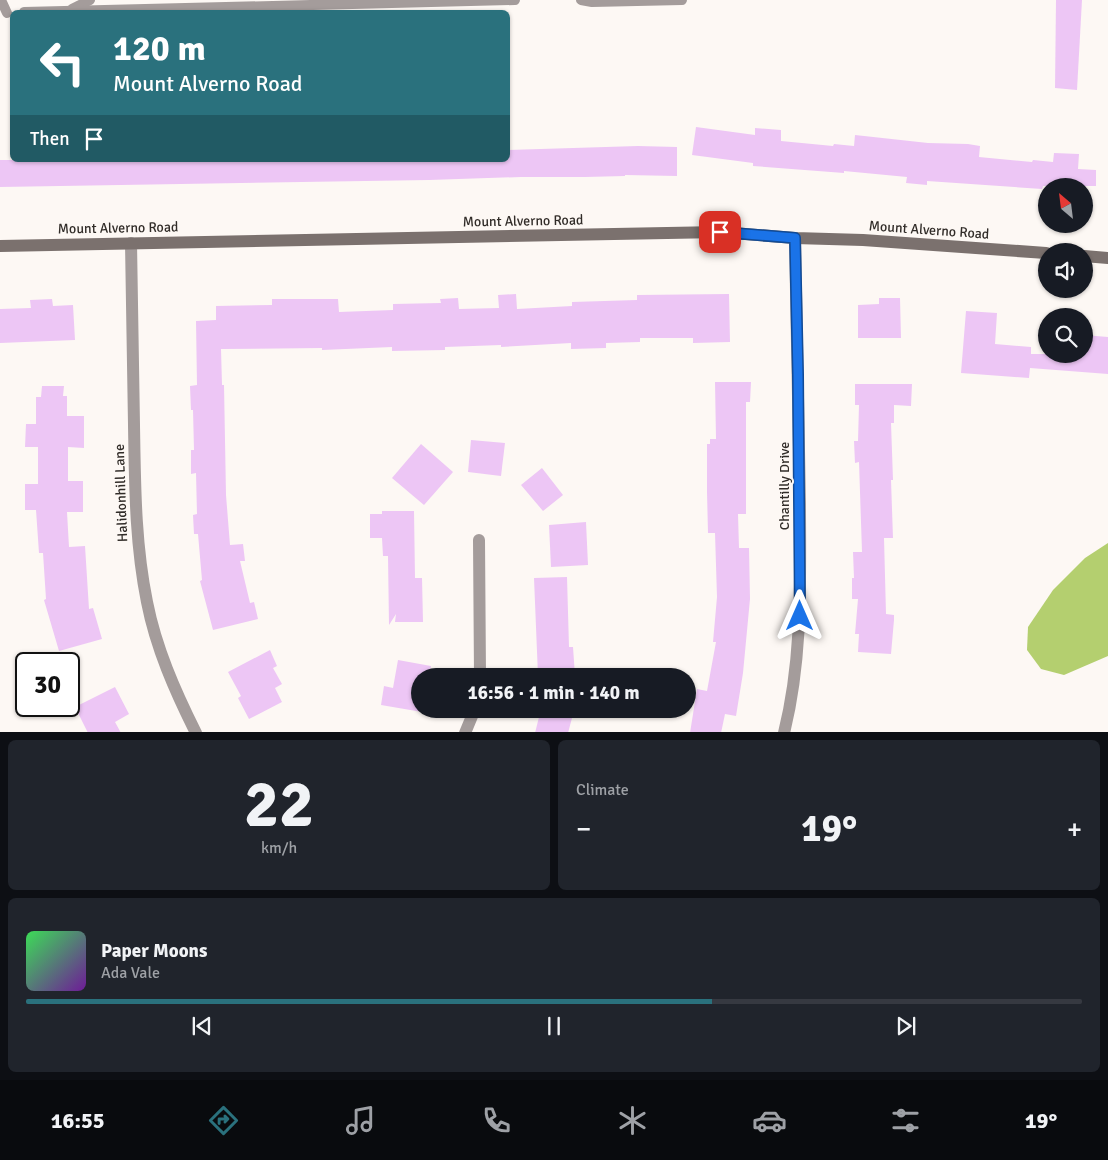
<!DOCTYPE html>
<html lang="en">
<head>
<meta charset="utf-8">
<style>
	body { margin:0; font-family:Signika,sans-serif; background:#20242c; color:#f1f3f6; height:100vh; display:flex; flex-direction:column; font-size:19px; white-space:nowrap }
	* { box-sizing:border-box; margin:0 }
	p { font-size:16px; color:#9ea1a6 }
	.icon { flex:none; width:28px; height:28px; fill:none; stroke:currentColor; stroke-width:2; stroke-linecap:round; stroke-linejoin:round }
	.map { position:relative; height:732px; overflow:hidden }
	.side { display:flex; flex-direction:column; gap:8px; padding:8px; background:#0d0f14; flex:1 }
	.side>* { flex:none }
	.banner { position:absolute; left:10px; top:10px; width:500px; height:152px; border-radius:8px; box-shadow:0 1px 4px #0004; background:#2a717d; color:#fff; overflow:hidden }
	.needle { width:32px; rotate:332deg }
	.tools { position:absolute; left:1038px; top:178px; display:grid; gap:10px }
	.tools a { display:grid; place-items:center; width:55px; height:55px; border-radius:50%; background:#171b24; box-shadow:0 1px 4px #0004; font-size:25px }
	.speed { position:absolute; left:15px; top:652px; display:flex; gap:10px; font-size:25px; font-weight:700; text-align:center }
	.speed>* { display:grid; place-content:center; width:65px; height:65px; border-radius:50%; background:#171b24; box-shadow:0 1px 4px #0004; line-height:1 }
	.speed .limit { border:2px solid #111; border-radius:8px; background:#fff; color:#111 }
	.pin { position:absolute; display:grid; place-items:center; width:42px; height:42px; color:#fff; margin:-21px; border-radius:10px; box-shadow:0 2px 8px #0006 }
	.me { position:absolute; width:55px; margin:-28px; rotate:0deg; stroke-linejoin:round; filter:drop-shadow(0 0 4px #0008) }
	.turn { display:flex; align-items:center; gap:18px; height:105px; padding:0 20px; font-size:22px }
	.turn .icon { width:65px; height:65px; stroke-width:2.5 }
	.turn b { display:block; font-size:35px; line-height:42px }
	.then { display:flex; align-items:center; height:48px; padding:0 20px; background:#0003; gap:10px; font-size:19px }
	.big { font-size:38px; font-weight:700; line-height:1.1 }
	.side .card { flex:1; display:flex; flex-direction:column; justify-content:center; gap:8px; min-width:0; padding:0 18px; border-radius:8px; background:#20242c }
	.side .dial { align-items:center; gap:0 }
	.dial b { font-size:65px; line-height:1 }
	.song { display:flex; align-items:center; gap:15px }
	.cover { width:60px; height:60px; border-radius:8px; background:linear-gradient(135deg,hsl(130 70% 55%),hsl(280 70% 35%)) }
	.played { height:5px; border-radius:2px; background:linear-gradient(90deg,#2a717d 65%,#363941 65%) }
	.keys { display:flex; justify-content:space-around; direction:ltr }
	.heat { display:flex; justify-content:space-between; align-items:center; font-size:28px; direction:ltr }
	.side .tiles { flex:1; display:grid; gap:8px; grid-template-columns:1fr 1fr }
	.card:last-child { grid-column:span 2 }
	.trip { position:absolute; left:411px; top:668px; width:285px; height:50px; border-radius:25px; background:#171b24; box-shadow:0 1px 4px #0004; font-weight:700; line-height:50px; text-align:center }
	.tabs { display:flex; height:80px; justify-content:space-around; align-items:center; background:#090b0e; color:#9ea1a6 }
	.tabs .icon { width:35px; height:35px }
	.tabs .current { color:#2a717d }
	.tabs b { font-size:22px; color:#f1f3f6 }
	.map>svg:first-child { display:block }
	.forest { fill:#b4cf6f }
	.building { fill:#edc6f5 }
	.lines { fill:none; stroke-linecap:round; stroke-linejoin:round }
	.lane { stroke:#a49c9b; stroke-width:10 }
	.street { stroke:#a49c9b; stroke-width:12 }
	.secondary { stroke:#7b716e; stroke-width:12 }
	.route-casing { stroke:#114b97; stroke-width:12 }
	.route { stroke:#1a73e8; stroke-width:9 }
	.labels { text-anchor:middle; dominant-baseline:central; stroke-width:4; stroke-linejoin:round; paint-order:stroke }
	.street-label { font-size:14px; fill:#312c28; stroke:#fdf8f4 }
</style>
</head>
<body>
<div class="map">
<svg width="1108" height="733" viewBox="0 0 1108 733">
	<rect width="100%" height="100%" fill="#fdf8f4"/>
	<polygon class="forest" points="1108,543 1108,656 1064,675 1041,669 1027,650 1028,627 1053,590 1085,558"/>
	<g class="building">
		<polygon points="1056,0 1082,0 1077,90 1055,88"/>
		<polygon points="696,127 755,135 755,128 781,130 781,141 833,146 834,144 854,146 855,135 928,143 968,144 980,146 979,157 1032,162 1033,160 1053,162 1054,153 1079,154 1078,169 1096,170 1096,186 1043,186 1042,189 927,181 927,185 906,183 907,177 844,171 844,173 753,166 753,163 692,155"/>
		<polygon points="638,146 677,147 677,176 625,175 625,176 585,177 521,177 429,180 0,187 0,160 508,160 508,150"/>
		<polygon points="516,294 517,309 572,306 572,302 637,300 637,295 729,294 730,342 693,343 693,338 640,338 640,342 606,343 606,348 571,349 571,343 501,347 501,345 445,347 445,350 392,351 392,347 322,350 322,348 221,349 222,385 224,385 226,495 230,545 243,544 245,561 240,561 250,603 254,602 258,619 213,630 200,581 202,580 198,534 194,534 193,515 197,514 196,473 191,474 191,450 194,450 193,410 191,410 190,386 197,385 196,321 216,320 216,306 272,305 272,299 338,299 339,312 393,310 393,304 441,303 440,299 458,298 459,309 499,308 498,295"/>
		<polygon points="879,298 900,298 901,338 858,338 858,305 879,304"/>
		<polygon points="52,299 53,306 73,305 75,340 0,343 0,309 31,308 30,300"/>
		<polygon points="966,311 997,313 995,344 1031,347 1031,354 1084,354 1084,335 1108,337 1108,374 1030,368 1029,378 961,373"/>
		<polygon points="715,382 751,382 750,402 746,402 746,514 738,514 739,548 749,548 750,599 743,673 736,716 725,714 721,733 690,733 697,689 707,691 716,642 713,642 717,597 715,533 708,533 707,492 707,444 710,444 710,439 716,439"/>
		<polygon points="855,384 912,384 911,406 894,405 894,423 891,423 893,480 891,480 893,538 884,538 886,614 894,615 894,620 891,654 858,652 859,634 855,634 858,599 852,599 852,578 854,578 853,552 862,552 859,462 855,463 854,441 858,441 859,405 855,405"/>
		<polygon points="42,386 64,386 63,396 67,396 67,416 84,416 84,448 68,447 68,481 83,481 83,512 67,512 69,547 85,546 89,609 93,608 102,639 59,651 44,600 46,599 43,553 39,553 36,510 25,510 25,484 38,484 38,447 25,447 26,424 36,424 36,397 41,397"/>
		<polygon points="471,440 505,443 501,476 468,472"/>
		<polygon points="421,444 453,472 424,505 392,478"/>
		<polygon points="542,468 563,495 543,511 521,485"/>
		<polygon points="382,511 414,511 415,578 422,578 423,622 395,622 396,614 389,625 388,556 383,556 382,538 370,538 370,514 382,514"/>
		<polygon points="586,522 588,565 551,567 549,525"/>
		<polygon points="567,577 569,647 573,647 575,676 538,676 534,578"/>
		<polygon points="270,650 277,666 273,668 282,684 275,688 282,702 249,719 238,698 241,696 228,672"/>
		<polygon points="398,660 431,666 429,676 420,676 420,709 423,709 422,712 381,705 384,686 393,688"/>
		<polygon points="115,687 129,714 115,722 121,733 88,733 75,707"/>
		<polygon points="541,709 572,718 568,733 535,733"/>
	</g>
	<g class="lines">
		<g class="lane">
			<polyline points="1,0 7,13"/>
			<polyline points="581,0 592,2 682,0"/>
			<polyline points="72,9 90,0"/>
			<polyline points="24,12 515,0"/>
		</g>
		<g class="street">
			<path d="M131 243C132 304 133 364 134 425 135 484 135 543 147 602 156 648 175 691 196 733"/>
			<polyline points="479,540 480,676"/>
			<polyline points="465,733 475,709"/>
			<path d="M784 733C803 657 800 580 800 503 799 415 797 327 795 238"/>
		</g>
		<g class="secondary">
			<polyline points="0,246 720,232 795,238 863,240 1046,253"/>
			<polyline points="1084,256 1108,258"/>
		</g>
	</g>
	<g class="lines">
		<g class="route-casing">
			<polyline id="route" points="720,232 795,238 798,375 800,616"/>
		</g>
		<use href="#route" class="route"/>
	</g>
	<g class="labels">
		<g class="street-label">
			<text transform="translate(523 221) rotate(-1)">Mount Alverno Road</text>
			<text transform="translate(118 228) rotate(-1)">Mount Alverno Road</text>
			<text transform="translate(929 230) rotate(4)">Mount Alverno Road</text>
			<text transform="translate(784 486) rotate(-90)">Chantilly Drive</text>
			<text transform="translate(121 493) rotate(-92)">Halidonhill Lane</text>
		</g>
	</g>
</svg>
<div class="tools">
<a><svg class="needle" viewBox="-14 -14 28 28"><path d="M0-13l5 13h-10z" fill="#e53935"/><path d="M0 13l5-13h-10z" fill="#9ea1a6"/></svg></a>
<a><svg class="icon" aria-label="sound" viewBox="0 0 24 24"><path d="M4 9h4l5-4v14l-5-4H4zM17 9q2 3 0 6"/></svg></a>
<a><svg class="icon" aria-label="search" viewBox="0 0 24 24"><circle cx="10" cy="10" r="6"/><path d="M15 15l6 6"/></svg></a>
</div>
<div class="speed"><div class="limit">30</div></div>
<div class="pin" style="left:720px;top:232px;background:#d93025"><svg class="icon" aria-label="arrive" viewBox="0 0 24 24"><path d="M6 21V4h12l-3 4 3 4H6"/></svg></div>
<svg class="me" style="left:800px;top:616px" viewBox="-20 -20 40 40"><path d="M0-17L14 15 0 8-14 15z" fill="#1a73e8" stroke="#fff" stroke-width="4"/></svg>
<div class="trip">16:56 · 1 min · 140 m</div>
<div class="banner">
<div class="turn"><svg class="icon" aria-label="left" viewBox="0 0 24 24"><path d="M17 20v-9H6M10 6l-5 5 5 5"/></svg><div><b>120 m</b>Mount Alverno Road</div></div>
<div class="then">Then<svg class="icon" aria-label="arrive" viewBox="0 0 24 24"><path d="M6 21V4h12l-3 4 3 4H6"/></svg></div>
</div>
</div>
<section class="side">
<div class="tiles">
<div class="card dial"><b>22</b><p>km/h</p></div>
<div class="card"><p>Climate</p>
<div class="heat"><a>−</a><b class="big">19°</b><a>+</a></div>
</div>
<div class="card">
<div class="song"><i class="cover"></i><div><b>Paper Moons</b><p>Ada Vale</p></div></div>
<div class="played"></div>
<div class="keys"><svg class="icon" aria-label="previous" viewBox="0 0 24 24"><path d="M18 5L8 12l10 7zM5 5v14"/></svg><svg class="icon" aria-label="pause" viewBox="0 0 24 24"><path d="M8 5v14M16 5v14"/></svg><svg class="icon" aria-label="next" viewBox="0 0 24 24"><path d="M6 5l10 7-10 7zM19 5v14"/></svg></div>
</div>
</div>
</section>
<nav class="tabs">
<b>16:55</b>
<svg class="icon current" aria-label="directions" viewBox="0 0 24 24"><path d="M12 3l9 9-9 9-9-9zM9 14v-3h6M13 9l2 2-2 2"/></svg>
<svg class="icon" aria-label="music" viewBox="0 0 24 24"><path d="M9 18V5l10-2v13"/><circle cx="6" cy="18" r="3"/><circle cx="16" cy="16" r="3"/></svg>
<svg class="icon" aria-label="phone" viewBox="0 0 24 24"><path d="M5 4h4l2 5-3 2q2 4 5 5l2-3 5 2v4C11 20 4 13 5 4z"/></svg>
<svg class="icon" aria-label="climate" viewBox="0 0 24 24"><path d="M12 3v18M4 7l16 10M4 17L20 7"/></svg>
<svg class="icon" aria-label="car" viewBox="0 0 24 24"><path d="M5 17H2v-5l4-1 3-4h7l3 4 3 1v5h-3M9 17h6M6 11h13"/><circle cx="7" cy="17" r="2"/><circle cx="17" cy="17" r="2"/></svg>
<svg class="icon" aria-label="filters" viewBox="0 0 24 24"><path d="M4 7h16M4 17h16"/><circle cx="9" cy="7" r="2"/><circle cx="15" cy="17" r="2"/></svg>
<b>19°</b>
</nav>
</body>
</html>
